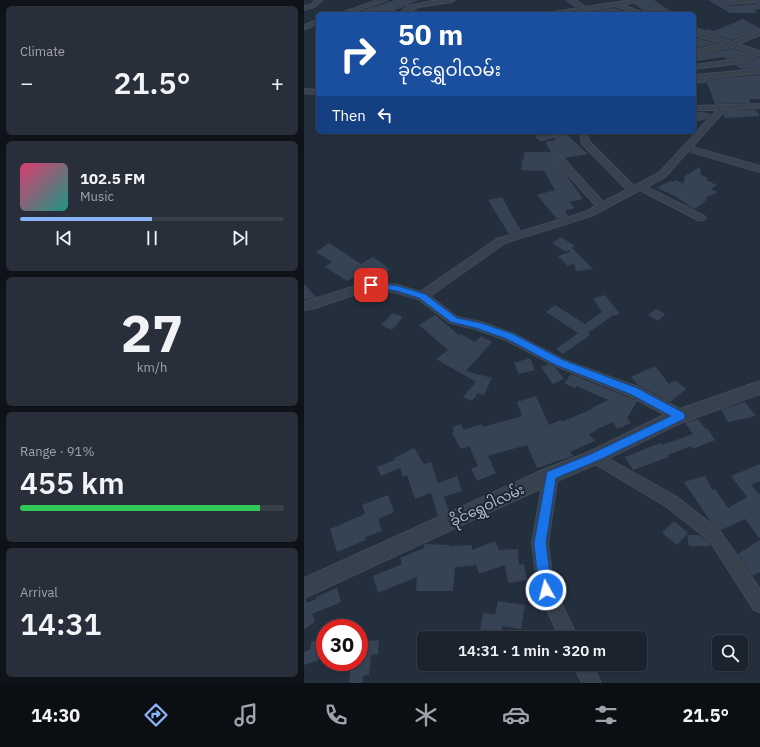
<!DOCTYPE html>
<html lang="en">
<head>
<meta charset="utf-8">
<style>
	body { margin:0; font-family:"IBM Plex Sans","Noto Sans Myanmar",sans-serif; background:#282f3a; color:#f1f3f6; height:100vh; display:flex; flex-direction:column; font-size:15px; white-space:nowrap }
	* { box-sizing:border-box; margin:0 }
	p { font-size:13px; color:#a0a4aa }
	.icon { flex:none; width:22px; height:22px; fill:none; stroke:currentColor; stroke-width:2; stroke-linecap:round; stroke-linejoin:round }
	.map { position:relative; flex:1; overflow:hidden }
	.drawer { display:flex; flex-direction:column; gap:6px; padding:6px; background:#0f1319; width:304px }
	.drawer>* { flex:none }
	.guide { position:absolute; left:12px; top:12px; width:380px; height:122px; border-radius:6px; box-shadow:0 1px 3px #0004,0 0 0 1px #39404a; background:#1a4fa0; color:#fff; overflow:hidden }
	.controls { position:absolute; left:408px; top:635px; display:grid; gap:8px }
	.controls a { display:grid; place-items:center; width:36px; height:36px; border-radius:6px; background:#1b232e; box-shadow:0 1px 3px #0004,0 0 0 1px #39404a; font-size:20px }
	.speed { position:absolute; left:12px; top:619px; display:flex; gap:8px; font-size:20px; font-weight:700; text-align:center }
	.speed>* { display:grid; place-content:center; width:52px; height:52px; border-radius:50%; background:#1b232e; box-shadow:0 1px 3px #0004,0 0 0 1px #39404a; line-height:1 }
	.speed .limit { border:6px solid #d22; background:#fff; color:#111 }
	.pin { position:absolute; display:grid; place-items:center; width:34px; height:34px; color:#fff; margin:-17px; border-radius:8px; box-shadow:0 2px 6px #0006 }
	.me { position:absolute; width:44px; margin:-22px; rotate:353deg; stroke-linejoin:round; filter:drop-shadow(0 0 3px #0008) }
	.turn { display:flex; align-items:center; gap:14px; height:84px; padding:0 16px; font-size:18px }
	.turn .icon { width:52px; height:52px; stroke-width:2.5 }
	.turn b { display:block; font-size:28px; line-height:34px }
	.then { display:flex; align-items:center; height:38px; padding:0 16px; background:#0003; gap:8px; font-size:15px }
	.big { font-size:30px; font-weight:600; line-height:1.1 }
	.drawer .tile { flex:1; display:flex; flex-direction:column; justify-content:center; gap:6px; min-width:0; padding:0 14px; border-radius:6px; background:#282f3a }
	.drawer .dial { align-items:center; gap:0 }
	.dial b { font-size:52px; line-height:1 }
	.song { display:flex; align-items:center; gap:12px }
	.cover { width:48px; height:48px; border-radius:6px; background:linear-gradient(135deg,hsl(340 70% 55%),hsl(170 70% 35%)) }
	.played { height:4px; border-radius:2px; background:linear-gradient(90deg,#8ab4f8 50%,#39404a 50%) }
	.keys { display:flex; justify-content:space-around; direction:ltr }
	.heat { display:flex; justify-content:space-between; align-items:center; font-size:22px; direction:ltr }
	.charge { height:6px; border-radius:3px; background:linear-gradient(90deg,#34c759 91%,#39404a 0) }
	.trip { position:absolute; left:113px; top:631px; width:230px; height:40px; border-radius:6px; background:#1b232e; box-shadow:0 1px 3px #0004,0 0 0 1px #39404a; font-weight:600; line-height:40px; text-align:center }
	.dock { display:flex; height:64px; justify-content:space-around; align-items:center; background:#0b0e12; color:#a0a4aa }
	.dock .icon { width:28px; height:28px }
	.dock .selected { color:#8ab4f8 }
	.dock b { font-size:18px; color:#f1f3f6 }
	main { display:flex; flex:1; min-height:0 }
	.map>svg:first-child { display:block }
	.building { fill:#364354 }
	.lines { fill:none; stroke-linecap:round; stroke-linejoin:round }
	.minor-casing { stroke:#414a57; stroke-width:2 }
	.tertiary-casing { stroke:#414a57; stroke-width:2 }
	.minor { fill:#38414e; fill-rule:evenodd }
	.tertiary { fill:#38414e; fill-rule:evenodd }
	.route { fill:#1a73e8; stroke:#114b97 }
	.labels { text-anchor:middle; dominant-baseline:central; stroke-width:4; stroke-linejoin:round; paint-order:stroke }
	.near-street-label { font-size:14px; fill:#b4bcc9; stroke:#1d2633 }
</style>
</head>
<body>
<main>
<section class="drawer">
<div class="tile"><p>Climate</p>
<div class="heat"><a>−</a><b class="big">21.5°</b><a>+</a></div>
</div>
<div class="tile">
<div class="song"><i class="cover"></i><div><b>102.5 FM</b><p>Music</p></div></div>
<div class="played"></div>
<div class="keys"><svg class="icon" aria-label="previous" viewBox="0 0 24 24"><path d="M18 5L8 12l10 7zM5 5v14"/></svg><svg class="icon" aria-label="pause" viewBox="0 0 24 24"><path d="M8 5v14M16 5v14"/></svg><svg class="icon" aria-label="next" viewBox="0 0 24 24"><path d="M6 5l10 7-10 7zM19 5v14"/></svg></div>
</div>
<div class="tile dial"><b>27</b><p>km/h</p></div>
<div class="tile"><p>Range · 91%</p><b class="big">455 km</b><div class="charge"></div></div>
<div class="tile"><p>Arrival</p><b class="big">14:31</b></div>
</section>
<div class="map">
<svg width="456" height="683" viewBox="0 0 456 683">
	<rect width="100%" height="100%" fill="#242f3e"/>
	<g class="building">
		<polygon points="91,0 115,0 83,14 53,14 53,12"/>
		<polygon points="261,0 274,0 282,6 270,7"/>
		<polygon points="342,0 350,0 371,14 344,14 330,4"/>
		<polygon points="404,0 424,0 422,2 426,6 451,4 456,0 456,9 451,9 453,13 426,13"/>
		<polygon points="310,8 324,13 323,14 271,14"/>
		<polygon points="439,19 456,28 456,30 428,40 390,30 390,26 400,30 403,29 410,31"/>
		<polygon points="390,37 414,44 390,48"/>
		<polygon points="428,49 445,53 435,58 423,59 419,57 394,61 390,57 390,55"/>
		<polygon points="456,57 456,68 437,69 431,65 438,64"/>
		<polygon points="456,75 456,99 445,99 447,103 411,104 403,83 390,84 390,80"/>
		<polygon points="423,110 452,110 456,116 421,118 419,115"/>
		<polygon points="390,112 399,112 407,114 403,119 390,122"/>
		<polygon points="261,133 284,154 261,158 258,156 252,156 250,158 279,199 265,202 271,208 261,211 264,216 253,219 233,195 251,190 240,171 217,170 218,159 220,159 220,152 247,152 241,142 252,140 250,138 259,135"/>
		<polygon points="396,167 397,175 404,178 402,180 413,185 407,189 414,192 401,198 404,200 400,201 401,202 390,209 371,196 353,188 366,181 369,182 373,180 379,184 381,176"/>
		<polygon points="198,197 207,214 217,230 205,234 184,200"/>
		<polygon points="257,237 271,246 268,248 289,269 272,271 270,263 264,266 254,256 266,252 266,250 262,252 248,243"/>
		<polygon points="25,243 57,264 69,257 86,269 70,278 65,270 43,281 21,267 28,262 12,252"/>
		<polygon points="0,284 12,297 0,300"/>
		<polygon points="301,295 316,314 308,316 284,333 286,335 259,354 252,349 274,333 242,312 251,305 281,324 298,312 289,299"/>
		<polygon points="352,309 361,314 354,321 344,315"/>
		<polygon points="89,313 99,317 88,330 77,325"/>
		<polygon points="131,315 155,335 157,334 171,342 177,336 188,342 162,371 188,378 180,395 174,393 168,401 159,397 172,382 132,359 144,350 115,325"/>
		<polygon points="226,358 231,370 215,374 210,363"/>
		<polygon points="245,364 252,368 260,379 249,384 237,367"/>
		<polygon points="351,366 365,384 371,380 382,389 366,402 334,385 327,377"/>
		<polygon points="267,374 333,401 323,418 327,423 313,429 309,422 291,430 292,431 285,434 291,441 266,452 269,456 233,468 223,445 184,456 192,473 173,481 167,469 174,466 165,446 157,449 148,433 150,432 149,427 157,424 160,430 177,424 179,427 218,416 213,402 232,396 245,425 257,420 258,422 288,409 287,408 304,400 273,386 271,388 260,383"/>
		<polygon points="441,402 452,416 424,422 417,410"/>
		<polygon points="394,419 401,429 403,428 411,440 389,449 387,446 364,455 365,457 329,470 321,457 356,443 358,445 389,434 381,423"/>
		<polygon points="110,448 120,464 127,462 134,483 153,476 158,491 140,497 145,511 134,516 127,493 111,499 103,475 99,477 96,468 77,476 73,467 91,460 90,458"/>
		<polygon points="456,464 456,481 447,485 456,495 456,539 441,519 417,530 407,522 380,482 401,476 408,490 411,489 424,508 443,497 427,476"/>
		<polygon points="84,495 90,512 74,519 78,531 61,537 62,540 33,552 26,529 61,514 58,505"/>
		<polygon points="370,521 384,533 373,545 358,533"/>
		<polygon points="383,535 395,535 405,542 406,546 385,546"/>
		<polygon points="456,540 456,572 449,576 434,554"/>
		<polygon points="191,541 195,550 214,549 215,565 220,564 223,580 204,583 201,565 175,574 172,565 151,567 149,591 112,591 113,577 74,593 69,576 98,564 96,558 120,548 120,544 146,545 146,546 168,545 168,550"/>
		<polygon points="33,588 37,602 8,614 11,622 0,629 0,599 2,599 3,603 12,599 12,597"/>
		<polygon points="194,601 221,605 217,629 198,626 197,634 176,631 179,613 191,615"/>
		<polygon points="21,637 21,658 0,665 0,652 7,649 7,642"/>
		<polygon points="75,640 74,654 67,655 65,675 59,676 59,683 45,683 47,662 55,662 55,642"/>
	</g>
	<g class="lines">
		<g class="minor-casing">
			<g id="minor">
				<polygon points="12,0 19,0 10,7 0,10 0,6 6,5"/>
				<polygon points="74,0 83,0 43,14 34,14"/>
				<polygon points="133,0 151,0 148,2 114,7 100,14 94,14 104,6"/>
				<polygon points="327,0 341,0 319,5 343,14 334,14 311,6 262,14 247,14 250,12"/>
				<polygon points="429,0 454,0 451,2 426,4 423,2"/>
				<polygon points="14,20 14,24 0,29 0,25"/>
				<polygon points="390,31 428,42 456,31 456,35 434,44 456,51 456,55 437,63 390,69 390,65 435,59 449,53 428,47 390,54 390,50 420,44 390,35"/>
				<polygon points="456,69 456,73 390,79 390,75"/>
				<polygon points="0,89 14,90 14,94 0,93"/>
				<polygon points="456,104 456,108 422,109 388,147 456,166 456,172 384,151 361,177 343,187 400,216 402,218 400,220 394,220 336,190 287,216 201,243 126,296 153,317 177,322 210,334 260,360 334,387 381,412 383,416 381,420 376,421 371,420 324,395 252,366 202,340 171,329 146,323 114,299 94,293 67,289 11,308 0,310 0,302 67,281 94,285 116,292 193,239 281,212 292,206 252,161 251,159 252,157 258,157 299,202 323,190 278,144 276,132 282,132 285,141 330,186 355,173 413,110 390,110 390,106"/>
				<polygon points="246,132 260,132 259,134 237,140 233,137 234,135"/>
				<polygon points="291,451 373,497 416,531 456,589 456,612 450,610 406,541 363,507 286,461 284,457 286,453"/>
				<polygon points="247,469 252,471 254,475 244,543 250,589 274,638 256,638 234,590 228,543 240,475 242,471"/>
				<polygon points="269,664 288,664 297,683 278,683"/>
			</g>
		</g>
		<g class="tertiary-casing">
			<polygon id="tertiary" points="456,381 456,394 374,424 297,462 253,481 0,598 0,578 241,469 285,452 362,414"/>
		</g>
		<use href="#minor" class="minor"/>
		<use href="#tertiary" class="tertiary"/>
	</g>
	<polygon class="route" points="67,282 94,286 121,294 153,318 177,323 209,334 259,360 333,388 380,413 381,416 380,419 295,460 252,478 242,543 248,590 246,594 242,596 237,594 235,590 230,543 243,472 287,454 367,416 326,394 252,365 203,339 172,328 147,322 115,298 93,291 64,287 63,285"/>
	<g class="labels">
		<g class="near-street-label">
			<text transform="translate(183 505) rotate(-25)">ခိုင်ရွှေဝါလမ်း</text>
		</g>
	</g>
</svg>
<div class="controls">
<a><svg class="icon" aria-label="search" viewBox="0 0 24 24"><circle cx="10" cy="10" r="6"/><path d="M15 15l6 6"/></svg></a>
</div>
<div class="speed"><div class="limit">30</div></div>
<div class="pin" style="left:67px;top:285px;background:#d93025"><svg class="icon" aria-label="arrive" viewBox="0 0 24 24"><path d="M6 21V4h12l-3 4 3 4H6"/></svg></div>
<svg class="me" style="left:242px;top:590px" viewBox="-20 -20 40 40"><circle r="17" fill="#1a73e8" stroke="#fff" stroke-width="3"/><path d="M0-11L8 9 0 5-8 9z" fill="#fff"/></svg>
<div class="trip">14:31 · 1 min · 320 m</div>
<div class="guide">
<div class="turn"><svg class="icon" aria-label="right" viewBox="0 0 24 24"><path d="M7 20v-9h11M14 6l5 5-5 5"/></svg><div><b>50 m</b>ခိုင်ရွှေဝါလမ်း</div></div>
<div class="then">Then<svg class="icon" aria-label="left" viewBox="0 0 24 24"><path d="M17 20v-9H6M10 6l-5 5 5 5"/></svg></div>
</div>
</div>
</main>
<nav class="dock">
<b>14:30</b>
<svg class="icon selected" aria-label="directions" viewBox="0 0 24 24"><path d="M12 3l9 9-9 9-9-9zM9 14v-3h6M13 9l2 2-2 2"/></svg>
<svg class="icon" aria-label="music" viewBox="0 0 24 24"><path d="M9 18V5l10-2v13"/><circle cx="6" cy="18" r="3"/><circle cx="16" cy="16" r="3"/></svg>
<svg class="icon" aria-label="phone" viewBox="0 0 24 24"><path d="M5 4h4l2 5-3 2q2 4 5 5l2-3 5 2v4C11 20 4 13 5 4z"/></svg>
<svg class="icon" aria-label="climate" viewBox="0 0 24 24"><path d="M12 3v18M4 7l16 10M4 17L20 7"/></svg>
<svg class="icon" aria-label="car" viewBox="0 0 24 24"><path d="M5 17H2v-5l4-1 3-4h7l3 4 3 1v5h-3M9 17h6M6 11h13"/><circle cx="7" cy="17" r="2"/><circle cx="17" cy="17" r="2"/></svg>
<svg class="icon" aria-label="filters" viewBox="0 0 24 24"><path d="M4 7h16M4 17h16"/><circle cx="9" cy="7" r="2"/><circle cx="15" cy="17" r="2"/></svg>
<b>21.5°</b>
</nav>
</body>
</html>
